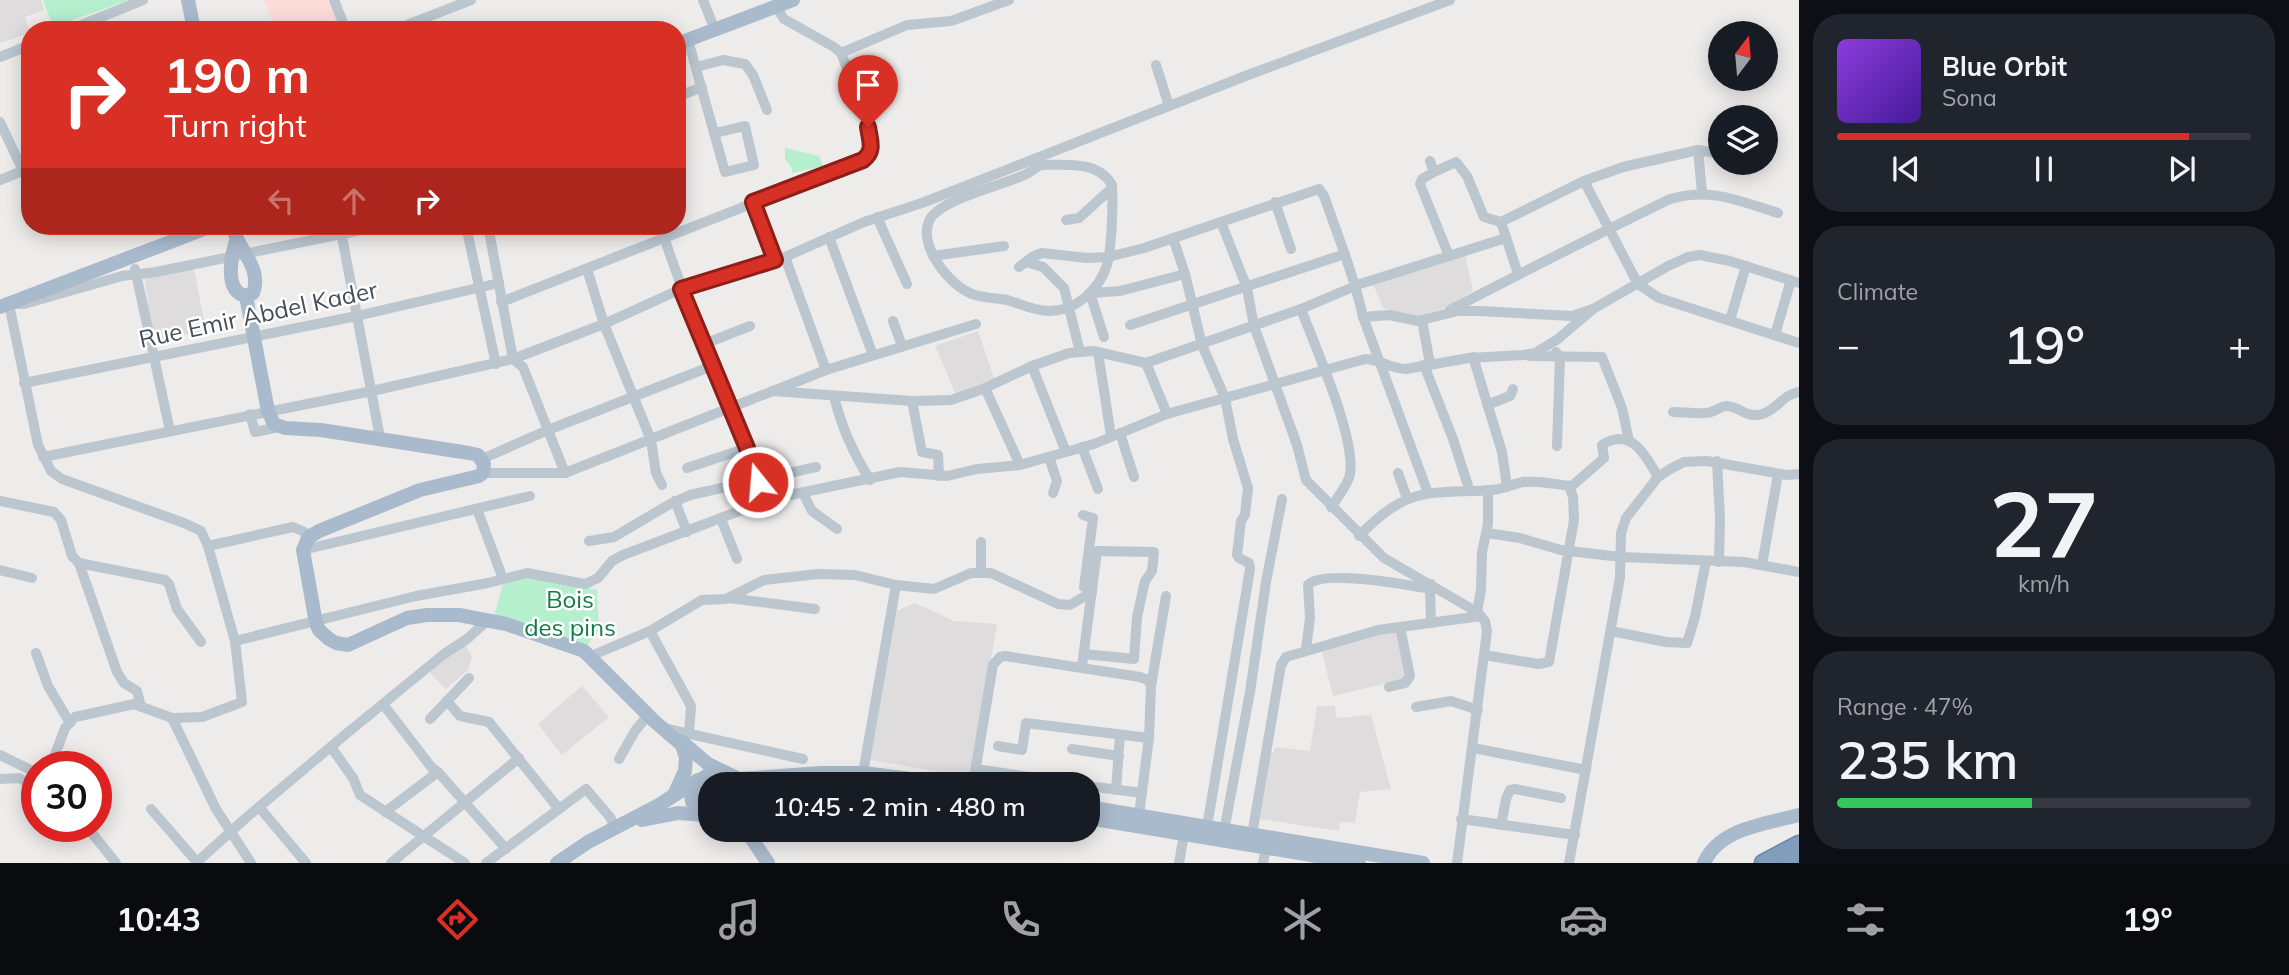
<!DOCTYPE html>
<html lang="en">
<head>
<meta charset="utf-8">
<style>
	body { margin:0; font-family:Mulish,sans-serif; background:#20242c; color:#f1f3f6; height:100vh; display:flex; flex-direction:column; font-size:26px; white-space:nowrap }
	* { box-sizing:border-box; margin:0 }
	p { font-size:23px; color:#9ea1a6 }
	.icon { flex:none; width:38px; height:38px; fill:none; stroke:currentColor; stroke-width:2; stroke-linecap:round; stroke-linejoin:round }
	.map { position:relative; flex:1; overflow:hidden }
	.sheet { display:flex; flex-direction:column; gap:14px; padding:14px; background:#0d0f14; width:490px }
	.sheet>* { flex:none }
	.top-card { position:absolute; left:21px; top:21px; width:665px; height:214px; border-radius:28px; box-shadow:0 4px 18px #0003; background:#d93025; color:#fff; overflow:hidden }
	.needle { width:46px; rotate:16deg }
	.buttons { position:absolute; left:1708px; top:21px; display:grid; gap:14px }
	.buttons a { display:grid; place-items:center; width:70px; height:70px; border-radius:50%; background:#171b24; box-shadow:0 4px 18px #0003; font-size:35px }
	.speed { position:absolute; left:21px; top:751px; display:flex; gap:14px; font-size:35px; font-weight:700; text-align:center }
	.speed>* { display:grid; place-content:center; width:91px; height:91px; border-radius:50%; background:#171b24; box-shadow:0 4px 18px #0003; line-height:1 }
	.speed .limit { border:10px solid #d22; background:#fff; color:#111 }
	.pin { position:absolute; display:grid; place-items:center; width:60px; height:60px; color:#fff; margin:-72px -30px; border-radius:50% 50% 50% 0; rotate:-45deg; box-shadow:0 0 7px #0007 }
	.pin .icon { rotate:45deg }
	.me { position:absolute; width:77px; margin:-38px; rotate:343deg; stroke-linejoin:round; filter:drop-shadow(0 0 5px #0008) }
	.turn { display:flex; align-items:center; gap:24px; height:147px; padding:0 28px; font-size:32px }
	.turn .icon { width:91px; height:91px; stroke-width:2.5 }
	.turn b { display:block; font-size:49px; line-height:60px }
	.lanes { display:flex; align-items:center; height:66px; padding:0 28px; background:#0003; justify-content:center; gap:35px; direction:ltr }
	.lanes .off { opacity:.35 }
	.big { font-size:52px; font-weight:600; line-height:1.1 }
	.sheet .card { flex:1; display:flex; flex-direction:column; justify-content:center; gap:10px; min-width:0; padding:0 24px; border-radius:28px; background:#20242c }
	.sheet .dial { align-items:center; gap:0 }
	.dial b { font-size:91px; line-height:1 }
	.song { display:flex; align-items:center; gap:21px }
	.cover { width:84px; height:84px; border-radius:10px; background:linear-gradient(135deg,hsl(270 70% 55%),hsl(260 70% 35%)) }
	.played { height:7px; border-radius:4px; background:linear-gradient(90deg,#d93025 85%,#363941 85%) }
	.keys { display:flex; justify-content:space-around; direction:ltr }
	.heat { display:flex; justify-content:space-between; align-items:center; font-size:38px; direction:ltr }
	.charge { height:10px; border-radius:5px; background:linear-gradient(90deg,#34c759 47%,#363941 0) }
	.trip { position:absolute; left:698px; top:772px; width:402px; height:70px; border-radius:28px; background:#171b24; box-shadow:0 4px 18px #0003; font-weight:600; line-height:70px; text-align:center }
	.tabs { display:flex; height:112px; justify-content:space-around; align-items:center; background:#090b0e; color:#9ea1a6 }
	.tabs .icon { width:49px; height:49px }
	.tabs .on { color:#d93025 }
	.tabs b { font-size:32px; color:#f1f3f6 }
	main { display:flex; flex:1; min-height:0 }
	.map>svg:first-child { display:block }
	.education { fill:#dfdcdd }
	.medical { fill:#fbdcd8 }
	.green { fill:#b6efcd }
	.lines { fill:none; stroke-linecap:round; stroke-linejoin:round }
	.highway-casing { stroke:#6c88a8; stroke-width:19 }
	.minor { stroke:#bbc6cf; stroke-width:10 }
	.major { stroke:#a9bacc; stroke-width:14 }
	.highway { stroke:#819dbc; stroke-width:16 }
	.route-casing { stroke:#8d1f18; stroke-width:18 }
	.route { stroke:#d93025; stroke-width:12 }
	.labels { text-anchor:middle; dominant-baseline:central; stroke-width:5; stroke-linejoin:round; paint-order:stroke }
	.street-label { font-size:24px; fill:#434e59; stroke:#fff }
	.park-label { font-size:24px; fill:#147a48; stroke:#fff }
</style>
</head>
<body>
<main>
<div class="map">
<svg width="1799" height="863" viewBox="0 0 1799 863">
	<rect width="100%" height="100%" fill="#eeebeb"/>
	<g class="education">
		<polygon points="0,0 41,0 44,10 25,17 30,33 0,43"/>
		<polygon points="1465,254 1473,291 1441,310 1414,317 1383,308 1373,284"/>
		<polygon points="194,269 206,331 152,340 145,278"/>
		<polygon points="978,331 995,381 956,395 935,346"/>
		<polygon points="915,603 954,621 997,624 971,777 870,760 896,611"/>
		<polygon points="1397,629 1409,674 1405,679 1333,696 1321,649"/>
		<polygon points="466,646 472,657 468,670 446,689 428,671 451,652"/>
		<polygon points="582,686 609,717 562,755 538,724"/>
		<polygon points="1317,706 1335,706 1336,718 1371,715 1391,789 1360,792 1355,823 1340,822 1339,831 1260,819 1271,753 1274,752 1275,747 1310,751"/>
	</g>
	<polygon class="medical" points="264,0 330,0 341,30 276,30"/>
	<g class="green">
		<polygon points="43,0 129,0 53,27"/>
		<polygon points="785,148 819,156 823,166 792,173 792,168 785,159"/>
		<polygon points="530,576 597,590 599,631 585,647 494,616 503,584"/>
	</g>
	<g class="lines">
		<g class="highway-casing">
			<g id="highway">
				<polyline points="1763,863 1799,844"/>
				<polyline points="1788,863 1799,858"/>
			</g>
		</g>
		<g class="minor">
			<polyline points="334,0 346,30"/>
			<polyline points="703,0 715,30"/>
			<polyline points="69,30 143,0"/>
			<polyline points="394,30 471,0"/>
			<polyline points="688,40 725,172 754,165 745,126 715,133"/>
			<polyline points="841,53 907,25 951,21 1009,0"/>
			<polyline points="0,57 30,45"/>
			<polyline points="1156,65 1169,106"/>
			<polyline points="696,67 723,60 745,64 753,75 767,110"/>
			<polyline points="677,97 702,87"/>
			<polyline points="0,122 23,171"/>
			<polyline points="1430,161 1434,172 1422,179 1420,184 1449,256"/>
			<path d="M1040 165C1065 165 1098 160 1112 185 1113 205 1112 246 1107 265 1099 290 1075 312 1048 311 1032 310 1021 304 1007 300 996 298 985 298 975 295 951 288 916 245 930 219 942 199 1000 186 1022 176 1028 174 1034 169 1040 165Z"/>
			<polyline points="1434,172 1456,162 1467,176 1484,217 1501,222"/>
			<polyline points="0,180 30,168"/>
			<polyline points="1584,181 1638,284 1659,298 1799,343"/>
			<polyline points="1702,193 1698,150 1720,154"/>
			<polyline points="753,202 775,260"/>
			<polyline points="1275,202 1291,249"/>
			<polyline points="877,217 907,284"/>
			<polyline points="1066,220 1079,218 1112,188"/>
			<polyline points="1221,222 1247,288 1254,326 1297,445 1306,480 1384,558 1477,612 1485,621 1487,631 1457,863"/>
			<polyline points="340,226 380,438"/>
			<polyline points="466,226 496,364"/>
			<polyline points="488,226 513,359 523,367 565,473"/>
			<path d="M664 237C684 298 709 356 733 415 745 443 752 474 769 500"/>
			<polyline points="829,237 873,355"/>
			<polyline points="1173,238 1185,274 1202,345 1225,398 1233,439 1248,488 1245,515 1241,521 1237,555 1239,558 1249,563 1250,569 1207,827"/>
			<polyline points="933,256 1004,246"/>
			<polyline points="785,257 826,370"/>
			<polyline points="1026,262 1043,267 1064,288 1080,352"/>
			<path d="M1019 267 1032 257 1042 253 1087 258 1108 257 1144 248 1319 189 1324 196C1338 236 1354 276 1363 317L1428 493"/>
			<polyline points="135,269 170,431"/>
			<polyline points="587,269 604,324 651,440 656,473 662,485"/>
			<polyline points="1518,274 1501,222 1584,181 1623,167 1698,150"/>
			<path d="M501 302 863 160C868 157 872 154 872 147 871 122 850 77 841 53L834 47 784 19 776 7"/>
			<path d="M1301 309C1315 347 1356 437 1350 474 1348 485 1337 498 1331 507"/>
			<path d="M1450 310C1523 272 1596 235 1670 199 1711 187 1739 201 1778 213"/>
			<polyline points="1363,317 1389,315 1418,321 1458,311 1480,311 1572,316 1593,309 1668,266 1688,257 1700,255 1730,261 1799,283"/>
			<polyline points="1422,320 1430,364"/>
			<polyline points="1730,320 1746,266"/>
			<polyline points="893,321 902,346"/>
			<polyline points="1130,325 1345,254"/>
			<polyline points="1775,335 1791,280"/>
			<polyline points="1104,337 1090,293 1120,291 1185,274"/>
			<polyline points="704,344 750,326"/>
			<polyline points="1098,352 1111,436"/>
			<polyline points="1556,352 1560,357 1557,446"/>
			<polyline points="1529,356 1602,357 1622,408 1629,441"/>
			<polyline points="1473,357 1502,452 1507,487"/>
			<polyline points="1146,363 1167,414"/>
			<polyline points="1424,365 1453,439 1469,489"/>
			<polyline points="1032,366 1066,452"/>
			<polyline points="24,383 357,316 499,283"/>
			<polyline points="985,388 1020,465"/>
			<polyline points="772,391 912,401 951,400 983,389 1032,366 1069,353 1093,351 1146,363 1301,309 1360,284 1506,238"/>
			<path d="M834 396C841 426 853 453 870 480"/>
			<polyline points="912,401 922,452 938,455 939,476"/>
			<polyline points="1487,405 1510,396 1513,389"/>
			<path d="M1673 412C1683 412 1704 415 1711 412 1720 409 1722 404 1732 407 1743 410 1749 418 1762 414 1777 410 1783 394 1799 392"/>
			<polyline points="250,414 255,432 279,427"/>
			<polyline points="1120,433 1134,477"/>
			<polyline points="1082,447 1098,489"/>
			<polyline points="43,457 372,391 513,359 604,324 681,289 785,257 864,222 922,203 1248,75 1450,0"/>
			<polyline points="1049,457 1057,481 1053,493"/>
			<polyline points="482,459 548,430 712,366"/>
			<polyline points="1717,461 1720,519 1719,562"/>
			<polyline points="687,468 747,448"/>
			<polyline points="483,473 565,473 826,370 976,324"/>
			<polyline points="1398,473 1407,498"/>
			<polyline points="803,493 812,511 837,529"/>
			<polyline points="0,501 54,512 61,520 72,556 79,563 165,580 169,584 177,609 201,642"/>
			<polyline points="675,501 687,532"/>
			<polyline points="477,509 503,579"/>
			<polyline points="721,519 737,559"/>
			<polyline points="1487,533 1520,538 1561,550 1621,557 1744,562 1799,572"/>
			<path d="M1359 536C1408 485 1428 494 1492 490 1503 489 1513 484 1523 482 1540 480 1556 485 1572 486L1604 458 1602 445C1631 426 1646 456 1658 477"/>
			<polyline points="589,541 614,537 670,504 690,495 816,467"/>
			<polyline points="981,542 981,572"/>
			<polyline points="208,546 293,527 311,535"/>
			<polyline points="303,550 530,496"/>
			<polyline points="79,563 117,672 124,683 137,691 141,707"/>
			<polyline points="1762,565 1778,474"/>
			<polyline points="0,570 32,578"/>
			<polyline points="896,585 934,589 971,573 991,573 1058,604 1070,605 1092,592 1084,587 1093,518 1083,515"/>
			<polyline points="1430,589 1431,623"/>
			<polyline points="728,598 815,609"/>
			<polyline points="1477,612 1481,590 1482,552 1488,524 1488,490"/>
			<polyline points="650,631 691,706 689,734"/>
			<polyline points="1611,631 1666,642 1687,643 1695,617 1706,561"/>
			<path d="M235 641 416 596 488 583 527 573 585 584 598 578 612 561 623 555 771 499 900 472 947 476 977 469 1020 465 1094 444 1167 414 1365 359C1379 359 1391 369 1406 369L1469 358 1523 355 1535 353 1558 339 1593 309"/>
			<path d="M1306 649 1310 618 1308 585C1323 569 1407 585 1430 589L1431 584"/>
			<polyline points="36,653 48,686 70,723"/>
			<polyline points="1484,655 1538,664 1549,662 1574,520 1573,497 1569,486"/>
			<polyline points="591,656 650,631 702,600 726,599 764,580 818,574 855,575 896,585 863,773"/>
			<path d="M1082 666C1087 628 1092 590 1097 551L1154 552 1152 571 1145 581 1137 617 1134 659 1084 654"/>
			<polyline points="1151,686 1166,596"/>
			<polyline points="1389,687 1405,683 1410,676 1400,627"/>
			<polyline points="447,701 460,716 489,722 559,809"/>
			<polyline points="383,704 432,768 438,772 506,849"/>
			<polyline points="1416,707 1451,701 1478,710"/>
			<polyline points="172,718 216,809 251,863"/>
			<polyline points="430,719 469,678"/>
			<polyline points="663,728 803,759"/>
			<polyline points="998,746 1022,750 1026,723 1149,738"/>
			<polyline points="331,747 353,778 360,795 465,863"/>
			<polyline points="1473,748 1586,770"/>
			<polyline points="1072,749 1119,756"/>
			<polyline points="0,755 37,773"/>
			<polyline points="619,759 635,731 648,715"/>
			<polyline points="51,766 65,728 75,717 134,704 172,718 202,717 242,702 235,641 208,546 201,531 184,523 62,479 51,471 38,445 9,304 24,304 122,276 156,272 381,226"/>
			<polyline points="976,769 1075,784"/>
			<polyline points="0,779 19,778 37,788"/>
			<polyline points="973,784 993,665 1000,657 1005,656 1140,677 1148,680 1151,686 1149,738 1139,815"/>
			<polyline points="1088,786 1142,793"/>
			<polyline points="1116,790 1120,735"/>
			<polyline points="259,807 306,863"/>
			<polyline points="151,809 197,862"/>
			<polyline points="385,812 438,772"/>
			<polyline points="1461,819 1575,835"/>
			<polyline points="1501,825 1506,799 1510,790 1515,789 1561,798"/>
			<polyline points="87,827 116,863"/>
			<polyline points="1224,831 1250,692 1266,582 1282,499"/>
			<polyline points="1252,835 1281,665 1286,657 1378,630 1481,616"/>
			<polyline points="196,863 247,817 346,734 444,654 467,639 489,619"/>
			<polyline points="391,863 519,758"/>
			<polyline points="486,863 586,789 610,817 615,827"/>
			<polyline points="1179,863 1184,835"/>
			<polyline points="1263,863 1266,848"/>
			<polyline points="1569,863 1620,577 1621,533 1626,518 1658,477 1672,468 1684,462 1707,461 1787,475 1799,474"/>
		</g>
		<g class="major">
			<polyline points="188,0 194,30"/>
			<polyline points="677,44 793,0"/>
			<path d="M232 226C237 248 263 268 253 293L246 296"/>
			<path d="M236 241C231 256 224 292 246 296"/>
			<polyline points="246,296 268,411 274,424 285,428 321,430 469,453 478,455 484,464 483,473 479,476 420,490 319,531 308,538 303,550 316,623 319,630 329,639 336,643 348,645 407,618 427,615 459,615 506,624 584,651 654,721 682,745 686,757 685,771 674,795"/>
			<polyline points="0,307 212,226"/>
			<polyline points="681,741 708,764 739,779 821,773 863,773 951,784"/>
			<polyline points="806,784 847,784"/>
			<polyline points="1088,807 1423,863"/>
			<path d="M706 816C692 809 688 798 694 784L708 775 725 779"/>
			<polyline points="1088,818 1359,863"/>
			<polyline points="642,820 678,813 705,815"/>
			<polyline points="746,830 768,863"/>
			<polyline points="557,863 588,842 659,805 698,780"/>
			<path d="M1704 863C1719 828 1766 824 1799 815"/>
		</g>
		<use href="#highway" class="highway"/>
	</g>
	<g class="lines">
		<g class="route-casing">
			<path id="route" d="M758 482 747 448 681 289 775 260 753 202 863 160C875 151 870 141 868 127"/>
		</g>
		<use href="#route" class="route"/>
	</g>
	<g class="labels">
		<g class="street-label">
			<text transform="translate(258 314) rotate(-12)">Rue Emir Abdel Kader</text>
		</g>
		<g class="park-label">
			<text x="570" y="599">Bois<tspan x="570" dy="28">des pins</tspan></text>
		</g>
	</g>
</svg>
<div class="buttons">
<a><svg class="needle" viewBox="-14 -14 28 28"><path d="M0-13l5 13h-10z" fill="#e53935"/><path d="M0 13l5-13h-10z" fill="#9ea1a6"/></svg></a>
<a><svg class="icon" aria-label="layers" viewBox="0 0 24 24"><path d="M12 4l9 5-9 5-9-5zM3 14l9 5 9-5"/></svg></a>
</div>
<div class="speed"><div class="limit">30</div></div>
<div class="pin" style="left:868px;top:127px;background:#d93025"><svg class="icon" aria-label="arrive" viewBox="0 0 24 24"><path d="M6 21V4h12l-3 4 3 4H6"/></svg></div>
<svg class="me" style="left:758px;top:482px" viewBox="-20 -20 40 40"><circle r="17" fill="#d93025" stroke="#fff" stroke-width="3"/><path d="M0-11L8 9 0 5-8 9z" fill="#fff"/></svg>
<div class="trip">10:45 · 2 min · 480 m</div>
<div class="top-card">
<div class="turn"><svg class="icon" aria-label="right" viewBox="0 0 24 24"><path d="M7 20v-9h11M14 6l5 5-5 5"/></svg><div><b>190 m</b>Turn right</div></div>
<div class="lanes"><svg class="icon off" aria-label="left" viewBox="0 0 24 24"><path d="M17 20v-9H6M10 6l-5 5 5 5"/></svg><svg class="icon off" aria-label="ahead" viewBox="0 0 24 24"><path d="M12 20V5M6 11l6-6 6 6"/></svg><svg class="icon" aria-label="right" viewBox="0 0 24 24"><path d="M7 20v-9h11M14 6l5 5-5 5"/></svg></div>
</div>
</div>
<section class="sheet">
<div class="card">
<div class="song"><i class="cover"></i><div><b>Blue Orbit</b><p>Sona</p></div></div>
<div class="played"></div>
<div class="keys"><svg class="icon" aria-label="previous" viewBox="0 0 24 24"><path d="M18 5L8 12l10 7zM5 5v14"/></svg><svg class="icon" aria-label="pause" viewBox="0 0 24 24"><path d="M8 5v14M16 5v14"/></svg><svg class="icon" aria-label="next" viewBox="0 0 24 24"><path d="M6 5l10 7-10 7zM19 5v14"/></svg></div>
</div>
<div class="card"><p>Climate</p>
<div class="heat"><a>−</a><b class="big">19°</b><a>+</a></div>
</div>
<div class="card dial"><b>27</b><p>km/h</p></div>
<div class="card"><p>Range · 47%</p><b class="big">235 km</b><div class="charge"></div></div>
</section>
</main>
<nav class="tabs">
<b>10:43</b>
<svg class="icon on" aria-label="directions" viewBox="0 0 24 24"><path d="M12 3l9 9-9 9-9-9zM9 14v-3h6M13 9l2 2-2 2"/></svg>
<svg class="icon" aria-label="music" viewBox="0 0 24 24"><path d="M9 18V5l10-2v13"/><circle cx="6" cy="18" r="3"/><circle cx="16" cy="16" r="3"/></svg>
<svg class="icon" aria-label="phone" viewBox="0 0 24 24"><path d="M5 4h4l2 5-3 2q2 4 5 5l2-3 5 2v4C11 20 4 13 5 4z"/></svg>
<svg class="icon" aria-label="climate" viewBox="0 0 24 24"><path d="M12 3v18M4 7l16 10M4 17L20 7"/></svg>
<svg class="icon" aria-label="car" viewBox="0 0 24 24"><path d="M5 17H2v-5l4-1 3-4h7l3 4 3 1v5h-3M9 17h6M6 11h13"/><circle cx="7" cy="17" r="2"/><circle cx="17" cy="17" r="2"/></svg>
<svg class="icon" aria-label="filters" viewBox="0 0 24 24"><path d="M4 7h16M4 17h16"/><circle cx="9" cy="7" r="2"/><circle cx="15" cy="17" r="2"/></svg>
<b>19°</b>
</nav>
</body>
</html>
